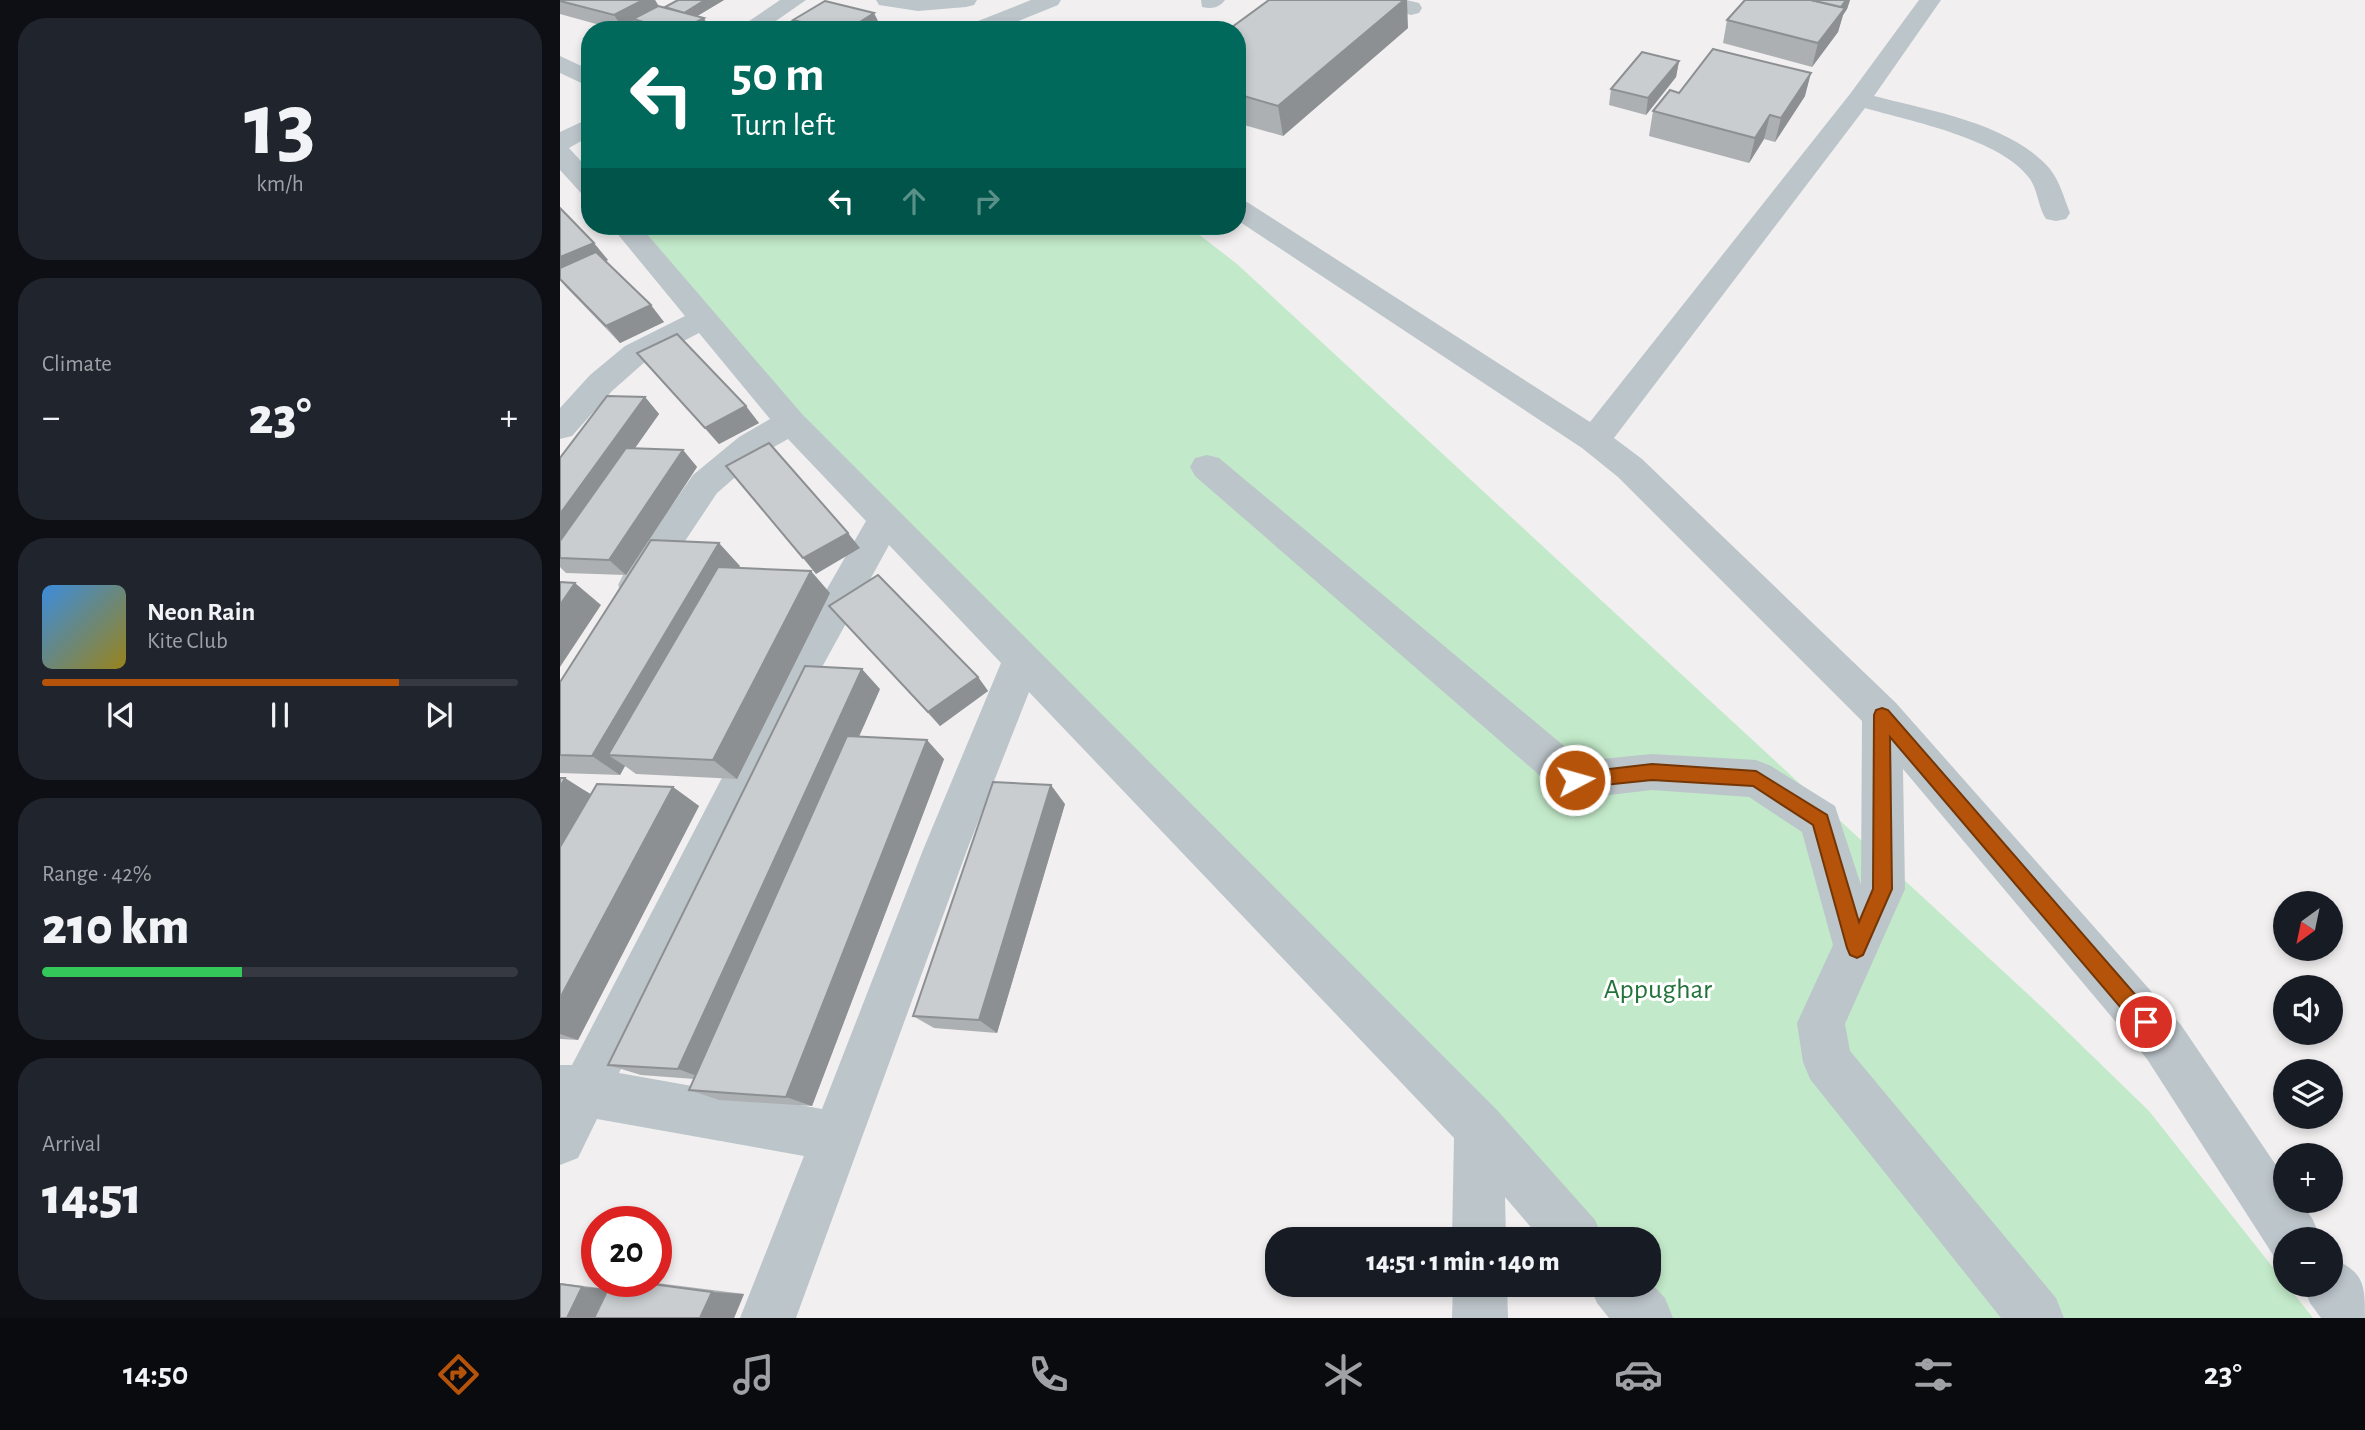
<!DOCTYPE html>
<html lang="en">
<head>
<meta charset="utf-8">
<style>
	body { margin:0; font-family:"Alegreya Sans",sans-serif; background:#20242c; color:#f1f3f6; height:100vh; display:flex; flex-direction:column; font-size:26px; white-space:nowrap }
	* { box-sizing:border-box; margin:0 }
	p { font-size:23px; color:#9ea1a6 }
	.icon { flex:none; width:38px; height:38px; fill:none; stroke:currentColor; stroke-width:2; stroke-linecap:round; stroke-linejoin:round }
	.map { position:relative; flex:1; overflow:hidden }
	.drawer { display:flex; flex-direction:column; gap:18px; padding:18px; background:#0d0f14; width:560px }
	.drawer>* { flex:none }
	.banner { position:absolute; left:21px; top:21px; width:665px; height:214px; border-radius:28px; box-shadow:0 4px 10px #0003; background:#00695c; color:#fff; overflow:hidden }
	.needle { width:46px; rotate:213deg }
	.fabs { position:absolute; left:1713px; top:891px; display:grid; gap:14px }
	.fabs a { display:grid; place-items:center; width:70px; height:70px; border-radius:50%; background:#171b24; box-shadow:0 4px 10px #0003; font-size:35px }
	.speed { position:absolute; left:21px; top:1206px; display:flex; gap:14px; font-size:35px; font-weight:700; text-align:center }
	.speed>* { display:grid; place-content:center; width:91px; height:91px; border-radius:50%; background:#171b24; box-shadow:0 4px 10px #0003; line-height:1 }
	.speed .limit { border:10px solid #d22; background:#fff; color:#111 }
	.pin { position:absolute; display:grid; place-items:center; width:60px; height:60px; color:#fff; margin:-30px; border:4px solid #fff; border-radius:50%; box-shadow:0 2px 7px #0007 }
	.me { position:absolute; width:77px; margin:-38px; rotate:84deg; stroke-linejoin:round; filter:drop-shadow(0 0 5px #0008) }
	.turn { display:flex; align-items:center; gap:24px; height:147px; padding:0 35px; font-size:32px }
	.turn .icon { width:91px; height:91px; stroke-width:2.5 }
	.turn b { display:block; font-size:49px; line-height:60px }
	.lanes { display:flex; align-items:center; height:66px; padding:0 35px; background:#0003; justify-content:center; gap:35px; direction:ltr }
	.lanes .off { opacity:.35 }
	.big { font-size:52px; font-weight:800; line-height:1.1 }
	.drawer .card { flex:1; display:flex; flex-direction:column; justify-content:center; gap:10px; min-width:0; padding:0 24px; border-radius:28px; background:#20242c }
	.drawer .dial { align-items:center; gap:0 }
	.dial b { font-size:91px; line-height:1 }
	.song { display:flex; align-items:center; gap:21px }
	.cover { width:84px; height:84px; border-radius:10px; background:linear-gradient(135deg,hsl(210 70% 55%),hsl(50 70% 35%)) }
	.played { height:7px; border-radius:4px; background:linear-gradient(90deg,#b45309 75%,#363941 75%) }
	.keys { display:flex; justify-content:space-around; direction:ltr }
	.heat { display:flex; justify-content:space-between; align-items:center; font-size:38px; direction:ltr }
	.charge { height:10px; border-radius:5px; background:linear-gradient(90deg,#34c759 42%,#363941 0) }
	.trip { position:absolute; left:705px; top:1227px; width:396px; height:70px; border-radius:28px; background:#171b24; box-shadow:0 4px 10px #0003; font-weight:800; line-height:70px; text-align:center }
	.tab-bar { display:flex; height:112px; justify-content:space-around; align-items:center; background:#090b0e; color:#9ea1a6 }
	.tab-bar .icon { width:49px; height:49px }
	.tab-bar .current { color:#b45309 }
	.tab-bar b { font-size:32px; color:#f1f3f6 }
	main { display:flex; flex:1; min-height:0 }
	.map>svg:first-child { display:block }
	.green { fill:#c2e9c9 }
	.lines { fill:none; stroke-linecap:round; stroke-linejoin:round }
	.minor { fill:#bcc5ca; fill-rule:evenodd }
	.wall { fill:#adb0b3 }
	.shaded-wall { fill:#8d9092 }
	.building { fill:#c9cdd0; stroke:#8d9092; stroke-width:2 }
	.route { fill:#b45309; stroke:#753606; stroke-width:2 }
	.labels { text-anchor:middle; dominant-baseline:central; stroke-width:6; stroke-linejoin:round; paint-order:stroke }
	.near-park-label { font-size:28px; fill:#22723a; stroke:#fff }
</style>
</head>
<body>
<main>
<section class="drawer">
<div class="card dial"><b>13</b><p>km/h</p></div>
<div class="card"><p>Climate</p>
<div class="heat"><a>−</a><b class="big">23°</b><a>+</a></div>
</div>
<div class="card">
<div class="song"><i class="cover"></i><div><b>Neon Rain</b><p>Kite Club</p></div></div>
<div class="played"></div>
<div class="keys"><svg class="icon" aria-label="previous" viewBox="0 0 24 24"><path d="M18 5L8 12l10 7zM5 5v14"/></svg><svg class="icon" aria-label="pause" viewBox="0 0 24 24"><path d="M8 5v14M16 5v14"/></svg><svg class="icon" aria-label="next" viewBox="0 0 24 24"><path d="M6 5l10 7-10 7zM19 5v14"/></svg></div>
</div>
<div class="card"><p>Range · 42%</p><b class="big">210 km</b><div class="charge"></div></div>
<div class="card"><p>Arrival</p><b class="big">14:51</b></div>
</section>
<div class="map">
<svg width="1805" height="1318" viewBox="0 0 1805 1318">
	<rect width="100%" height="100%" fill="#f1efef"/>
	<polygon class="green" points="71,226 628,226 677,264 1485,1010 1589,1111 1753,1318 1059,1318 1028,1285 1088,1284 1088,1239 987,1239"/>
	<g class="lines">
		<g class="minor">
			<polygon points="220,0 246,0 203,30 176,30"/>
			<polygon points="316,0 417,0 414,5 406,7 358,11 319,5"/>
			<polygon points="471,0 501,0 498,5 436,30 405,30 408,25"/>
			<path d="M641 0H665C659 8 652 9 642 7Z"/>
			<polygon points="809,0 846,0 859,3 862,8 859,13 851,15 812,5"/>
			<path d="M1359 0H1381L1314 96C1368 110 1452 124 1490 169 1500 182 1504 198 1510 213L1506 219 1496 221 1486 219C1478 207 1478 191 1470 179 1442 139 1350 121 1305 108L1054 438 1082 459 1336 703 1621 1025 1726 1180V1200H1740L1753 1220 1761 1239H1726V1262L1715 1258 1587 1059 1343 769 1345 889 1285 1024 1290 1051 1496 1298 1504 1318H1441L1250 1079 1243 1062 1237 1023 1273 945 1242 832 1189 797 1092 790 1015 799 1000 793 635 476 630 467 635 458 647 455 659 458 1022 761 1092 754 1196 760 1211 766 1275 806 1301 885 1302 721 1058 477 1022 448 677 220V200L687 202 1030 422 1290 94Z"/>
			<polygon points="0,56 30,70 30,87 0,73"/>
			<polygon points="30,118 30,136 9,148 30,171 30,195 21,193 0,170 0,132"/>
			<path d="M51 226H80L242 414 937 1110 1035 1220 1043 1239H981L945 1197 946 1239H892L894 1138 469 692 407 850 236 1318H180L244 1156 37 1119 18 1158 0 1165V1065H12L199 707 306 521 228 439 203 453 157 493 89 595 76 599 63 595 58 585 63 575 133 475 179 437 210 419 139 333 87 360 52 391 12 436 0 439V408L30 375 65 346 125 316ZM329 545 441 663 363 850 262 1109 59 1073 227 731Z"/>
			<path d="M1771 1258C1805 1272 1805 1285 1805 1318H1761L1750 1303 1742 1284H1771Z"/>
			<polygon points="1088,1280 1105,1298 1113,1318 1049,1318 1037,1303 1029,1284 1088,1284"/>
			<polygon points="893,1284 947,1284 948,1318 892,1318"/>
		</g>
	</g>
	<g class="wall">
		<polygon points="0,0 95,0 98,6 105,7 164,0 137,16 150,30 79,30 76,25 68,30 58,30 0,14"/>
		<polygon points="1184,0 1290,0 1287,9 1283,15 1278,32 1252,67 1163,43 1167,20 1183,2"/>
		<polygon points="233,20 322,29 320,30 238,30"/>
		<polygon points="848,28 723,136 677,123 677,30"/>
		<polygon points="1119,61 1116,77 1086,115 1049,105 1051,89"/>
		<polygon points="1119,93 1245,96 1215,142 1204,139 1189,163 1089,136 1093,111"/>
		<polygon points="0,208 48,260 45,261 104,322 60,343 7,288 0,280"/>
		<polygon points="77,353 199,423 159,444"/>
		<polygon points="85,397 99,414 75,448 123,450 137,467 66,575 6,573 0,567 0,458"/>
		<polygon points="180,566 179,568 270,593 177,779 76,774 65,766 60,775 0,773 0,682"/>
		<polygon points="269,606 418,677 428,691 380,726"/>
		<polygon points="320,689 299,736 384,759 252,1106 159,1100 129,1090 134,1079 81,1075 48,1065"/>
		<polygon points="0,778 31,794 113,787 139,806 18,1040 0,1039"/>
		<polygon points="505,804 437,1033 374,1028 353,1016"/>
		<polygon points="52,1281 89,1282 184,1294 174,1318 0,1318 0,1283 48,1289"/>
	</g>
	<g class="shaded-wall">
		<polygon points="83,0 95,0 102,11 73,19 76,25 68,30 64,30 54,15"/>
		<polygon points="145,0 164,0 124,24 119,16"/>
		<polygon points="844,0 847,0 848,28 723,136 718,106"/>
		<polygon points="1286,0 1290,0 1287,9 1283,15 1278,32 1252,67 1258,43 1279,10"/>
		<polygon points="314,13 322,29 320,30 287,30"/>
		<polygon points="144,18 150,30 121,30"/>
		<polygon points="1119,61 1116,77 1086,115 1088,98"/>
		<polygon points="1251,73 1245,96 1215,142 1221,118"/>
		<polygon points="1210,115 1204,139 1189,163 1195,138"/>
		<polygon points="34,243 48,260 1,280 0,279 0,257"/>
		<polygon points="91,305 104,322 60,343 46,326"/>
		<polygon points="85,397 99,414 0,554 0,514"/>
		<polygon points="186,406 199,423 159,444 145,428"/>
		<polygon points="123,450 137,467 66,575 49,560"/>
		<polygon points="288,533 300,548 256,574 243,558"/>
		<polygon points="159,543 180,566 71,756 48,755 65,766 60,775 32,756"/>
		<polygon points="251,571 270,593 177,779 153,760"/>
		<polygon points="15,583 41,605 0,667 0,605"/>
		<polygon points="302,669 320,689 148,1080 118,1069"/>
		<polygon points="418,677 428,691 380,726 368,712"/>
		<polygon points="367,740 384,759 252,1106 226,1097"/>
		<polygon points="5,778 35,797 0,856 0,787"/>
		<polygon points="491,785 505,804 437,1033 419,1020"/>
		<polygon points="113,787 139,806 18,1040 0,1034 0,998"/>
		<polygon points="22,1287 48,1289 34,1318 7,1318"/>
		<polygon points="152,1292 184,1294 174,1318 140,1318"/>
	</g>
	<g class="building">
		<polygon points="0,0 83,0 54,15 0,1"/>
		<polygon points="118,0 145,0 124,13 105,7"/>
		<polygon points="709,0 844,0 718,106 677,94 677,30 668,30"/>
		<polygon points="1185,0 1251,0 1285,8 1258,43 1167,20"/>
		<polygon points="1251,0 1286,0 1281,7"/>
		<polygon points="265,1 314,13 287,30 273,30 233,20"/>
		<polygon points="98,6 144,18 121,30 111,30 73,19"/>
		<polygon points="1153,49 1251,73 1221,118 1210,115 1195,138 1093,111 1110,90 1119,93"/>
		<polygon points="1082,52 1119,61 1088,98 1051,89"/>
		<polygon points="0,208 34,243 0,257"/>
		<polygon points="36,252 91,305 46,326 0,279 0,268"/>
		<polygon points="117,334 186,406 145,428 77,353"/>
		<polygon points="47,396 85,397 0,514 0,458"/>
		<polygon points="209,443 288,533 243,558 166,466"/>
		<polygon points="66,448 123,450 49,560 0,558 0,541"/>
		<polygon points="91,540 159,543 32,756 0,755 0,682"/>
		<polygon points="158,567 251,571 153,760 48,755"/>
		<polygon points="318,575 418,677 368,712 269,606"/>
		<polygon points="0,582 15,583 0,605"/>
		<polygon points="245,666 302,669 118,1069 48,1065"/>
		<polygon points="287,736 367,740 226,1097 129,1090"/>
		<polygon points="0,778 5,778 0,787"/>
		<polygon points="433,782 491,785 419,1020 353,1016"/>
		<polygon points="37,784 113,787 0,998 0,847"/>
		<polygon points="52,1281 69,1281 152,1292 140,1318 34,1318"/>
		<polygon points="0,1284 22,1287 7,1318 0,1318"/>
	</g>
	<polygon class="route" points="1322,708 1328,710 1593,1015 1596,1022 1593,1029 1586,1032 1579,1029 1330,737 1332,889 1303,955 1297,958 1290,955 1287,948 1253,825 1193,786 1092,780 1015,788 1009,786 1006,780 1009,775 1015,773 1092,764 1196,771 1267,815 1299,922 1313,889 1314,715 1316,710"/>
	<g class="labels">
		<g class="near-park-label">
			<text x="1098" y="990">Appughar</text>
		</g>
	</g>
</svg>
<div class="fabs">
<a><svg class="needle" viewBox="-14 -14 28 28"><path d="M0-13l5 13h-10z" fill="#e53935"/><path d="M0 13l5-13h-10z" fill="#9ea1a6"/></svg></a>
<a><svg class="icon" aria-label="sound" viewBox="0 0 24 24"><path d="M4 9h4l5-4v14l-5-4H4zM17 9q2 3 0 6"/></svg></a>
<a><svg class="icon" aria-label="layers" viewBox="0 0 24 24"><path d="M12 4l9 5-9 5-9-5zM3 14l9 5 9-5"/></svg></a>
<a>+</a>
<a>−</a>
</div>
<div class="speed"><div class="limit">20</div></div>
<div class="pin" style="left:1586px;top:1022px;background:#d93025"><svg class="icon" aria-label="arrive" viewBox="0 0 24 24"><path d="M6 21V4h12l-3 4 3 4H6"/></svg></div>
<svg class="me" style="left:1015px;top:780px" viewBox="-20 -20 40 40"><circle r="17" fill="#b45309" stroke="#fff" stroke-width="3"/><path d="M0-11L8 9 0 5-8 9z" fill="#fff"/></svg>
<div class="trip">14:51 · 1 min · 140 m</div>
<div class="banner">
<div class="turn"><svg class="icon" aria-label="left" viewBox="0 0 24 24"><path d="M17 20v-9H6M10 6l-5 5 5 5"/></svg><div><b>50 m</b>Turn left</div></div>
<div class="lanes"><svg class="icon" aria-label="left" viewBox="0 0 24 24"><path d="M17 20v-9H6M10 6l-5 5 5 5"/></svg><svg class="icon off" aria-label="ahead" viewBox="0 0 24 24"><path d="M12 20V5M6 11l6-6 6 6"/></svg><svg class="icon off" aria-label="right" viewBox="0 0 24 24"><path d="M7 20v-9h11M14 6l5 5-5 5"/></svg></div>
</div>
</div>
</main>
<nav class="tab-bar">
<b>14:50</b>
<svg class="icon current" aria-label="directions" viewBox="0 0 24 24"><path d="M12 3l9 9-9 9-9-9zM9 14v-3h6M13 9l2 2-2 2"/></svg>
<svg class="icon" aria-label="music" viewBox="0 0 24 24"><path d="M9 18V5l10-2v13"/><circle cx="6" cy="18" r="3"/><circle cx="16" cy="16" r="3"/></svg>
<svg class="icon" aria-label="phone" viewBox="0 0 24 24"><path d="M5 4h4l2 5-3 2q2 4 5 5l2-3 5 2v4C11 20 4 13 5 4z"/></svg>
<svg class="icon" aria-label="climate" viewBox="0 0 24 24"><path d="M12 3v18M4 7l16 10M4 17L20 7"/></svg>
<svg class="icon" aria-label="car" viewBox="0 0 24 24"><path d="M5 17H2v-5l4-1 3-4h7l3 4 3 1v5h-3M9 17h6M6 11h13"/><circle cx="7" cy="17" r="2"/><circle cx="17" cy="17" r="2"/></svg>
<svg class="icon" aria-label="filters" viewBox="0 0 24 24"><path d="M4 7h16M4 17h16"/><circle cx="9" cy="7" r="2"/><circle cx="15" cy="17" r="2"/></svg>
<b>23°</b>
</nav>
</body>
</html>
